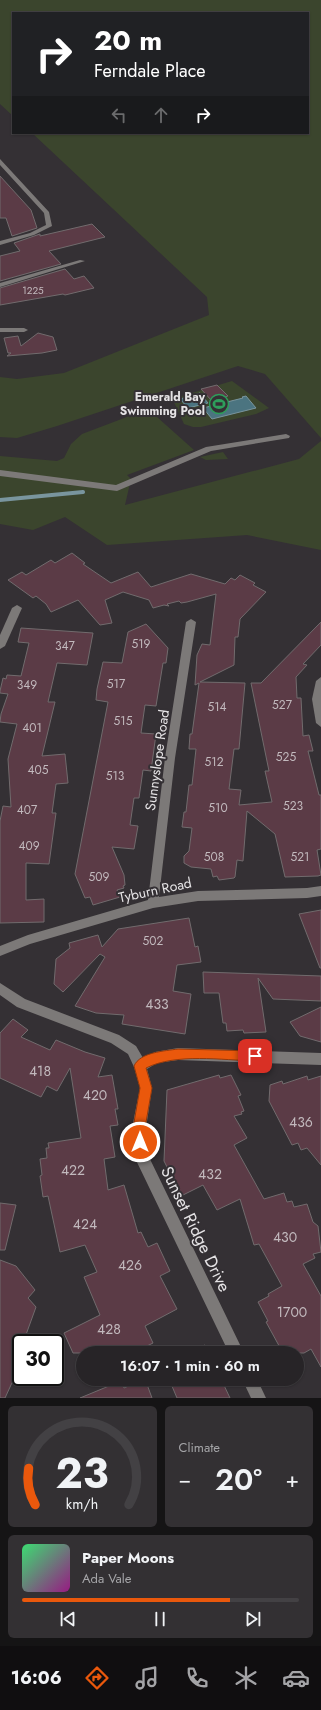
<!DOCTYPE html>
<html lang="en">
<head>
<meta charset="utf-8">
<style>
	body { margin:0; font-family:Jost,sans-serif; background:#333033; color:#f1f3f6; height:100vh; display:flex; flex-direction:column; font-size:15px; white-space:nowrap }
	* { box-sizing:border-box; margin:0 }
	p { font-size:13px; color:#a4a4a7 }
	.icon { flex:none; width:22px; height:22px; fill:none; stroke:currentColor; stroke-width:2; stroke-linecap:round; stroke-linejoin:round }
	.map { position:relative; height:1398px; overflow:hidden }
	.side { display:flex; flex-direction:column; gap:8px; padding:8px; background:#151415; flex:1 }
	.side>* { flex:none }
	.top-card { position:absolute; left:12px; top:12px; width:297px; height:122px; border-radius:0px; box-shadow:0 1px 3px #0004,0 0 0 1px #434144; background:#202124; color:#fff; overflow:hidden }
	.speed { position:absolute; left:12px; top:1334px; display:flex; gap:8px; font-size:20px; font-weight:700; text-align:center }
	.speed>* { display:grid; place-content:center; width:52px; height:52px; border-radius:50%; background:#272427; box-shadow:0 1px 3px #0004,0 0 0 1px #434144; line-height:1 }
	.speed .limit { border:2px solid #111; border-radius:6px; background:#fff; color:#111 }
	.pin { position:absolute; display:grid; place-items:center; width:34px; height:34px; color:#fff; margin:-17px; border-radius:8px; box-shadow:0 2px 6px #0006 }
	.me { position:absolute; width:44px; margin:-22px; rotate:0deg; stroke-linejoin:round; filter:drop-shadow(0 0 3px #0008) }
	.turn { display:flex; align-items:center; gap:14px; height:84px; padding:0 16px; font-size:18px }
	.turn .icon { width:52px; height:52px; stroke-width:2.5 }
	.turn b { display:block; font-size:28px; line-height:34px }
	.lanes { display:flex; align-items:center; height:38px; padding:0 16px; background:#0003; justify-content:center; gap:20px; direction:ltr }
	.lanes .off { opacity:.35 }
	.big { font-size:30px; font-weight:600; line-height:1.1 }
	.side .card { flex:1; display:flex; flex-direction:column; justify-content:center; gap:6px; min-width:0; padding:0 14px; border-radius:6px; background:#333033 }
	.side .dial { align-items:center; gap:0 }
	.dial svg { height:104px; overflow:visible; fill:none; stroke:#434144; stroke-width:7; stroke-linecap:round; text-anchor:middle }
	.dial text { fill:#f1f3f6; stroke:none }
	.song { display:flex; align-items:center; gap:12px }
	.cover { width:48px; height:48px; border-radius:6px; background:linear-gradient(135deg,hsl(140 70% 55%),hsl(310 70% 35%)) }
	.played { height:4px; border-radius:2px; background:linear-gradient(90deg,#ea580c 75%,#434144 75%) }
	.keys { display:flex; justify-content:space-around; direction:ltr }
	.heat { display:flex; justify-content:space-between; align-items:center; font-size:22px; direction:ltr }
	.side .tiles { flex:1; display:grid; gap:8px; grid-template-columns:1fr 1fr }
	.card:last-child { grid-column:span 2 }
	.trip { position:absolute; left:76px; top:1346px; width:228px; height:40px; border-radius:20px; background:#272427; box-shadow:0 1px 3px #0004,0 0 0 1px #434144; font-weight:600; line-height:40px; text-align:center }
	.tabs { display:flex; height:64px; justify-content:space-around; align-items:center; background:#100e10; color:#a4a4a7 }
	.tabs .icon { width:28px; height:28px }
	.tabs .current { color:#ea580c }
	.tabs b { font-size:18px; color:#f1f3f6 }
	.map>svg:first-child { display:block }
	.green { fill:#3b452d }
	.water { fill:#4b7480; stroke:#79959e }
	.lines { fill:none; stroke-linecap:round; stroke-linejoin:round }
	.stream { stroke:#79959e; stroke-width:4 }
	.building { fill:#5b3b46; stroke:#716b6d }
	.minor { fill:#7c7978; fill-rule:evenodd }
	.route { fill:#ea580c; stroke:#983908 }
	.labels { text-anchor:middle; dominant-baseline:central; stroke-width:4; stroke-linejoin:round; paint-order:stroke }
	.far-number-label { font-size:10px; fill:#c2b9bd }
	.far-poi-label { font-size:12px; font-weight:bold; fill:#e5e3e5; stroke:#343034; text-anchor:end }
	.number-label { font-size:12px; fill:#c2b9bd }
	.street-label { font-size:14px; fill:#e5e3e5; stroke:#343034 }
	.near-number-label { font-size:14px; fill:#c2b9bd }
	.near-street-label { font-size:17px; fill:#e5e3e5; stroke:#343034 }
</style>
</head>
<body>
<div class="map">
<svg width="321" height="1398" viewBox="0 0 321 1398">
	<rect width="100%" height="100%" fill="#343034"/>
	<g class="green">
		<polygon points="0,0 321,0 321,438 265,374 238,366 57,426 17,438 0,437 0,377 17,379 64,373 209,315 207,297 32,133 308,133 308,13 13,13 13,116 0,104"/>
		<polygon points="232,381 269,408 256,414 201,427 193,427 184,424 173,400 175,398"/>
		<polygon points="148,409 194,450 127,475 131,479 125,505 299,459 321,441 321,550 247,535 107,545 65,517 33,530 0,524 0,456 57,461 64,458 71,444 82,434"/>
		<polygon points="223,452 228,459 206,460 200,457"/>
	</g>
	<g class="water">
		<polygon points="200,393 208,403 188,408 180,399"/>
		<polygon points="246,396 256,408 212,419 203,408 243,398 242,397"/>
	</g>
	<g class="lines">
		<polyline class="stream" points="0,500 83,492"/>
	</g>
	<g class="building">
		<polygon points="0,176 31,210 37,228 12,236 6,218 0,218"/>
		<polygon points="92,224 105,237 49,251 61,264 0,281 0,256 20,251 14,243 40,234 40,236"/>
		<polygon points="65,269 74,279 84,276 94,288 65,295 63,294 0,305 0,288"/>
		<polygon points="38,333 53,337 57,350 42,353 7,356 11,353 8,353 4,338 18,336 21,346"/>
		<polygon points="217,385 228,396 212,401 201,389"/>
		<polygon points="72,553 85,563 83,564 111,583 138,572 151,587 191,574 225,584 231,578 235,580 240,575 255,583 253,585 266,592 240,619 238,637 235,637 234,665 200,682 245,683 239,749 234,749 229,789 241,790 239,805 272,802 265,771 269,771 251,683 261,683 321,622 321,645 303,664 307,665 296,677 297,698 301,698 303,736 309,735 313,751 308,751 319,795 321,795 321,849 317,850 321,875 318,876 285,877 275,834 247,811 243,861 237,860 235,877 234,878 219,880 217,876 213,877 211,869 191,867 184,863 184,856 189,851 192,828 182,827 184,812 186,812 189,785 192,785 196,749 189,749 190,734 192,734 199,683 195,685 197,655 202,644 210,645 216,594 187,602 181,603 179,601 167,604 169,606 164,605 153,608 149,600 123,592 105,600 112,623 100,625 78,600 51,612 46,604 36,596 33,598 8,580 22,572 26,575 51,560 55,563"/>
		<polygon points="146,624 168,648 166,663 163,663 156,706 145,705 141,733 156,734 151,771 143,770 139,798 134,798 130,825 138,826 134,849 112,847 124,875 125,885 123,886 124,888 117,890 120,897 93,905 90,897 85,898 75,874 108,702 96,700 97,689 103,662 122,663 128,632"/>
		<polygon points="21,628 93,633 87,665 57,663 48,702 55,702 42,756 65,754 68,783 56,784 52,813 56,813 49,864 26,863 26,900 44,899 44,922 0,923 0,821 3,806 11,807 8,759 17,724 0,722 1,714 8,694 0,693 0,691 3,678 6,679 7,675 21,676 29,643 18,642"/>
		<polygon points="321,910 321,968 320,968 299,914"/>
		<polygon points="189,918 195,947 198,946 201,962 177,965 173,991 191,994 185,1034 122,1024 124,1015 96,1013 75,1006 105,957 100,954 63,992 54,984 56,959 70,948 69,943 98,935 102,947 118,929"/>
		<polygon points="203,972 321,976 321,1001 273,999 258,978 266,1032 244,1033 243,1030 227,1031 226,1023 223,1023 219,993 204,993"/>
		<polygon points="321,1007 321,1042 300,1036 290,1022"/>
		<polygon points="13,1019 28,1030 21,1037 50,1050 56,1040 85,1052 105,1058 98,1077 112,1075 118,1109 115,1109 118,1125 110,1126 115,1157 104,1159 108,1190 124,1185 138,1233 141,1232 148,1247 157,1243 170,1271 160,1276 177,1309 145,1326 153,1343 133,1353 73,1353 64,1333 100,1315 84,1277 97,1272 85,1245 60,1252 48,1196 43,1197 40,1176 42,1175 40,1159 47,1158 46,1148 49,1148 48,1143 81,1138 70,1068 57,1091 47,1086 41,1097 0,1078 0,1033"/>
		<polygon points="219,1075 220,1078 231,1075 241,1095 238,1096 244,1111 241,1112 242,1114 234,1116 247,1138 234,1145 264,1199 284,1193 287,1202 292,1201 294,1207 307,1204 313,1222 318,1226 321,1252 313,1254 315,1258 303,1264 321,1296 321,1367 311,1349 304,1353 283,1353 266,1322 268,1321 258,1302 269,1296 268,1294 282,1286 259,1244 254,1245 240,1199 217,1210 203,1185 179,1197 172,1185 175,1183 164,1161 167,1090"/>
		<polygon points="307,1076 308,1080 321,1076 321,1165 307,1148 301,1150 298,1143 292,1145 269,1101 270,1085 282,1081 283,1084"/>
		<polygon points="0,1203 16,1205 5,1250 0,1250"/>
		<polygon points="0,1260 16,1266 35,1290 28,1298 36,1307 23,1343 21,1343 21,1363 5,1398 0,1398"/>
		<polygon points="205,1345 209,1353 186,1353"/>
		<polygon points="145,1379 152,1398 80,1398 121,1381 124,1388"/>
		<polygon points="169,1379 221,1379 230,1398 177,1398"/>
	</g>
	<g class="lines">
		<g class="minor">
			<polygon points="0,159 49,212 52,226 34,235 0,245 0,241 30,233 46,225 44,213 0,165"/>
			<polygon points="80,260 85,261 0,287 0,283"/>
			<polygon points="0,328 24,328 28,330 24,332 0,332"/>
			<polygon points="286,434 290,436 289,438 211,451 117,491 0,476 0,470 116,485 206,447"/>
			<polygon points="17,605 22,608 5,646 0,649 0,635 12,608"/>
			<polygon points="191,619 196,622 175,758 159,897 198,891 307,888 321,886 321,896 307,898 198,901 153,908 30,944 0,956 0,946 28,935 148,900 165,758 186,622"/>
			<polygon points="321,677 321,727 316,723 312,699 316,681"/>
			<polygon points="0,983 25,999 119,1035 136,1046 143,1058 155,1052 178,1048 321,1053 321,1065 178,1060 157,1063 147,1069 152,1088 146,1128 148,1155 244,1353 229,1353 134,1156 132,1128 140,1088 134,1067 128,1054 111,1043 17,1007 0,995"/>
			<polygon points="242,1379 257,1379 266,1398 251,1398"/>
		</g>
	</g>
	<path class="route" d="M178 1049 255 1051 259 1053 261 1056 259 1060 255 1061C222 1060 176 1053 146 1068L152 1088 145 1128 146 1142 144 1146 140 1148 136 1146 133 1128 140 1088 134 1066C140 1052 165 1051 178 1049Z"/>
	<defs>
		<g id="stadium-ring" transform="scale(1)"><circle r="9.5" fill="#343034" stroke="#2e9e5b" stroke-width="1.5"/><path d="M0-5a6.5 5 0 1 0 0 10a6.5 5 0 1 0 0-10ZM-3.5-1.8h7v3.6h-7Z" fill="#2e9e5b"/></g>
	</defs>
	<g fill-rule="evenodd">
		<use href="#stadium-ring" x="219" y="404"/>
	</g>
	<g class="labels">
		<g class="far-number-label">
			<text x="33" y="290">1225</text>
		</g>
		<g class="far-poi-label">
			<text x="205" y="397">Emerald Bay<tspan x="205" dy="14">Swimming Pool</tspan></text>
		</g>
		<g class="number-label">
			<text x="141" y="644">519</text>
			<text x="65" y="646">347</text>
			<text x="116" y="684">517</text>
			<text x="27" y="685">349</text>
			<text x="282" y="705">527</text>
			<text x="217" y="707">514</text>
			<text x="123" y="721">515</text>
			<text x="32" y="728">401</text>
			<text x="286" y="757">525</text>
			<text x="214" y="762">512</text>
			<text x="38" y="770">405</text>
			<text x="115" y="776">513</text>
			<text x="293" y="806">523</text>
			<text x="218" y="808">510</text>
			<text x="27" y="810">407</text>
			<text x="29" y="846">409</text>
			<text x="214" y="857">508</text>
			<text x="300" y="857">521</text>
			<text x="99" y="877">509</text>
			<text x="153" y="941">502</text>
		</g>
		<g class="street-label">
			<text transform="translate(157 760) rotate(-82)">Sunnyslope Road</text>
			<text transform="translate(155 890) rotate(-12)">Tyburn Road</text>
		</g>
		<g class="near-number-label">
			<text x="157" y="1004">433</text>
			<text x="40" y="1071">418</text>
			<text x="95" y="1095">420</text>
			<text x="301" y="1122">436</text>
			<text x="73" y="1170">422</text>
			<text x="210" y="1174">432</text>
			<text x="85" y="1224">424</text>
			<text x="285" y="1237">430</text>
			<text x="130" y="1265">426</text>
			<text x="292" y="1312">1700</text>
			<text x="109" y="1329">428</text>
		</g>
		<g class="near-street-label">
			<text transform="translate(196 1229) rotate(64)">Sunset Ridge Drive</text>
		</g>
	</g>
</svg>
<div class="speed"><div class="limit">30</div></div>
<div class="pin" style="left:255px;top:1056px;background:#d93025"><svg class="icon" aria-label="arrive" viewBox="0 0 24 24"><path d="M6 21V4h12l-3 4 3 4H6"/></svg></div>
<svg class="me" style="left:140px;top:1142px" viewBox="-20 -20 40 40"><circle r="17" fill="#ea580c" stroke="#fff" stroke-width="3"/><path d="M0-11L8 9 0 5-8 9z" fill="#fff"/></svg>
<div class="trip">16:07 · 1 min · 60 m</div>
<div class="top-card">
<div class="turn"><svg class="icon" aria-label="right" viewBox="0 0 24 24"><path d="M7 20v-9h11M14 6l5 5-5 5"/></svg><div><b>20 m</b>Ferndale Place</div></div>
<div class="lanes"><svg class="icon off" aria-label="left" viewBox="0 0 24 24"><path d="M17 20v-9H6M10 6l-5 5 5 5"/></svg><svg class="icon off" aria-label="ahead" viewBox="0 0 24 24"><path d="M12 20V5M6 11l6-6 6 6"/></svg><svg class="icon" aria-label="right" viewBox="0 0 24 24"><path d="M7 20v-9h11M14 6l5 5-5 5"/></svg></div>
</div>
</div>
<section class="side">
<div class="tiles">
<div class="card dial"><svg viewBox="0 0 100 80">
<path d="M14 69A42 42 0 1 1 86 69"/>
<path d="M14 69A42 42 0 0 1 9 41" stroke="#ea580c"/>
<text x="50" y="56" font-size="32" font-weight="700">23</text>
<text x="50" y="72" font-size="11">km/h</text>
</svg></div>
<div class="card"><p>Climate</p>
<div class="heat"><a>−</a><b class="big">20°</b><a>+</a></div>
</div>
<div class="card">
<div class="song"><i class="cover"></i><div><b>Paper Moons</b><p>Ada Vale</p></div></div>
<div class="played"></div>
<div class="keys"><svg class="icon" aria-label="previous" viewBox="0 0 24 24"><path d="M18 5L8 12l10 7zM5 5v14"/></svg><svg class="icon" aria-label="pause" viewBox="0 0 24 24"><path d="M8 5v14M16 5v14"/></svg><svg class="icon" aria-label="next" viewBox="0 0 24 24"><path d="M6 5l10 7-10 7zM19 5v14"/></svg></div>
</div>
</div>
</section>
<nav class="tabs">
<b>16:06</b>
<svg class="icon current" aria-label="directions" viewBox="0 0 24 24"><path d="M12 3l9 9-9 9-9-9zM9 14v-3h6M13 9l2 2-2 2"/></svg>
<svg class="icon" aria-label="music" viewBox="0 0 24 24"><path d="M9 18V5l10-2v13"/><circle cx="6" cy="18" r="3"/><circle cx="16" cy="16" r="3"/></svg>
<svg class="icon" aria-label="phone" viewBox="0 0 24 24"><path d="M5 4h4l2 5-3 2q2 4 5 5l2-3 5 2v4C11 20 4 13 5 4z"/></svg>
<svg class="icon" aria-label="climate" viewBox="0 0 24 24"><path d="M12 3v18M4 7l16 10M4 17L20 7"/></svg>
<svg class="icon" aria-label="car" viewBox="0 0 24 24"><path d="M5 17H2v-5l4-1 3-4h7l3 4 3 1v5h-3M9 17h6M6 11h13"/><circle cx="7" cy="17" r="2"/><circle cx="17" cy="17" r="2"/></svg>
</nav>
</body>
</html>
